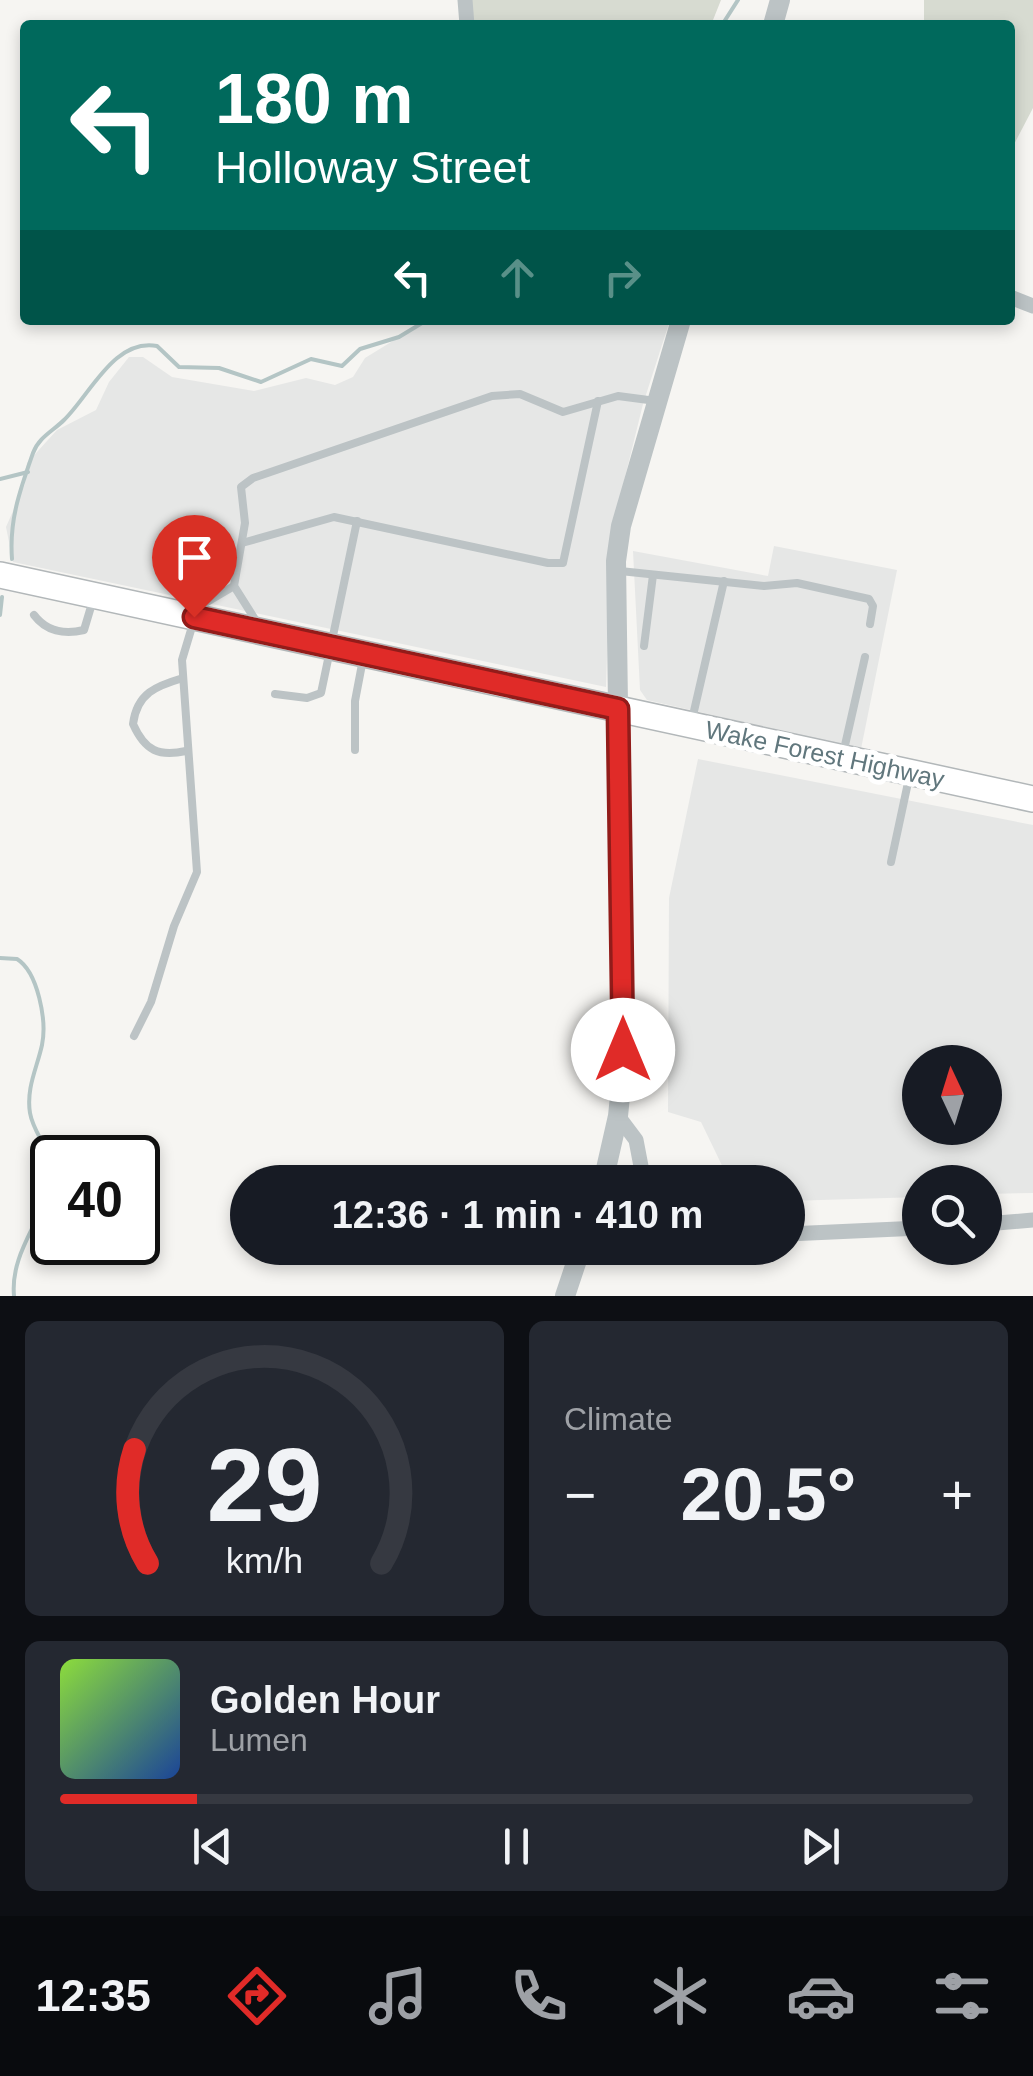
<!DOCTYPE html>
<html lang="en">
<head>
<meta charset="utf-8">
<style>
	body { margin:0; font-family:Arial,sans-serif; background:#242831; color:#f1f3f6; height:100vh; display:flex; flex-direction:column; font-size:38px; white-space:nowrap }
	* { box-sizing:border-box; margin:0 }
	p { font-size:32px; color:#9ea1a6 }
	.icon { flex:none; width:55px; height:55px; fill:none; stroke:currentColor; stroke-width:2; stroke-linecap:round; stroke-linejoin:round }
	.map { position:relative; height:1296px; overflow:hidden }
	.sheet { display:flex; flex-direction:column; gap:25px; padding:25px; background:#0d0f14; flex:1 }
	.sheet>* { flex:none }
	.hud { position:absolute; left:20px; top:20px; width:995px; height:305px; border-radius:10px; box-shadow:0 5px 15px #0003; background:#00695c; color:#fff; overflow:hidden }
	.needle { width:65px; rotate:356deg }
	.controls { position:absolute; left:902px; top:1045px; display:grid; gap:20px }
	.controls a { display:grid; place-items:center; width:100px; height:100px; border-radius:50%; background:#171b24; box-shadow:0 5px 15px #0003; font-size:50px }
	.speed { position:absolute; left:30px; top:1135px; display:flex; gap:20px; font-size:50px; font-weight:700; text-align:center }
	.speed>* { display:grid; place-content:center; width:130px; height:130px; border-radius:50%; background:#171b24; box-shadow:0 5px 15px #0003; line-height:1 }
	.speed .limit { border:5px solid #111; border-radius:15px; background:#fff; color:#111 }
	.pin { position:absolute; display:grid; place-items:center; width:85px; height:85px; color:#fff; margin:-102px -42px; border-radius:50% 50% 50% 0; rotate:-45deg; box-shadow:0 0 10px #0007 }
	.pin .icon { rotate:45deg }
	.me { position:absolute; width:110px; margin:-55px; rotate:0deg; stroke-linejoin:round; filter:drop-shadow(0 0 8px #0008) }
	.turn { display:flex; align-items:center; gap:35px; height:210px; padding:0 30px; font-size:45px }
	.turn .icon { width:130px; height:130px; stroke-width:2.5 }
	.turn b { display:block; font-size:70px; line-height:85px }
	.lanes { display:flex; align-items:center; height:95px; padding:0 30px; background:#0003; justify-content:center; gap:50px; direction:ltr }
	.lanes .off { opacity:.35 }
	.big { font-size:75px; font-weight:600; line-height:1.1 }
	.sheet .widget { flex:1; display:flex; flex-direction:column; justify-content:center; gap:15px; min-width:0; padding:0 35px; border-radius:15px; background:#242831 }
	.sheet .dial { align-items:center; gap:0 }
	.dial svg { height:260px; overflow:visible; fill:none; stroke:#363941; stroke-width:7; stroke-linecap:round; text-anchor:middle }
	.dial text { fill:#f1f3f6; stroke:none }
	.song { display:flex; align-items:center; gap:30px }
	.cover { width:120px; height:120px; border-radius:15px; background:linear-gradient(135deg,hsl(90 70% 55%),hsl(220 70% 35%)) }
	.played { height:10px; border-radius:5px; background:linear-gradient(90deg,#e02b28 15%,#363941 15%) }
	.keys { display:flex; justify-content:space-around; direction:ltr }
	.heat { display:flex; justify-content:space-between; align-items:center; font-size:55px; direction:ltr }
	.sheet .tiles { flex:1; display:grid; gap:25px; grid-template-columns:1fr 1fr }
	.widget:last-child { grid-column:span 2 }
	.trip { position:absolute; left:230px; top:1165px; width:575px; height:100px; border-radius:50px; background:#171b24; box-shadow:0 5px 15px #0003; font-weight:600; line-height:100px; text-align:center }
	.tabs { display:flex; height:160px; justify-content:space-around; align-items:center; background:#090b0e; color:#9ea1a6 }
	.tabs .icon { width:70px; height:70px }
	.tabs .on { color:#e02b28 }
	.tabs b { font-size:45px; color:#f1f3f6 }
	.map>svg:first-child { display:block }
	.built { fill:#e6e7e6; fill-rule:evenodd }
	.green { fill:#d7dbd1 }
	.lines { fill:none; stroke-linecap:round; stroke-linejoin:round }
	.stream { stroke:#b4c5c5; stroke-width:4 }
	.trunk-casing { stroke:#b2b7b9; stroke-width:28 }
	.service { stroke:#bcc3c5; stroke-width:8 }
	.minor { stroke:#bcc3c5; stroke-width:15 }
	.tertiary { stroke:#bcc3c5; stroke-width:20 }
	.trunk { stroke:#fff; stroke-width:25 }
	.route-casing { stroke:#921c1a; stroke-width:25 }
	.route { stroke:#e02b28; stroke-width:18 }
	.labels { text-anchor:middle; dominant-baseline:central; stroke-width:10; stroke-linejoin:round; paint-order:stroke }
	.street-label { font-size:25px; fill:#61777d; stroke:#fff }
</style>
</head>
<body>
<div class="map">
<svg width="1033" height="1296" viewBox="0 0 1033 1296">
	<rect width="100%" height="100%" fill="#f6f5f2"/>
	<g class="built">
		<polygon points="427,320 670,320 643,404 611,534 606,687 13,562 6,527 25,484 27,463 57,430 96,410 109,382 129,357 143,357 172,377 254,391 306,378 335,385 353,377 365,358"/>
		<polygon points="774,546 897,570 861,749 647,700 640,690 633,551 768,576"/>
		<path d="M698 759 1033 825V1193L985 1194V1182H920V1197L788 1201V1182H730L701 1122 668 1112 669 898ZM920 1062H985V1128H920Z"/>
	</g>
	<g class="green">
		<polygon points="469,0 721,0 711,25 470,25"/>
		<polygon points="924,0 1033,0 1033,108 1010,152 1010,25 924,25"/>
	</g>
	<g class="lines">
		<g class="stream">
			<polyline points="722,25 738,0"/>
			<polyline points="0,479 28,472"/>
			<path d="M12 559C9 520 20 490 33 453 39 437 53 431 64 420 90 395 114 338 157 346L179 367 219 368 261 382 311 359 342 366 360 349 399 337 427 320"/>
			<polyline points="0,615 2,597"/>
			<path d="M0 958 17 959C38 972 47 1021 42 1045 37 1068 26 1088 30 1113 34 1136 55 1153 51 1179 44 1220 10 1251 14 1296"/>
		</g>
		<g class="trunk-casing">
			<polyline id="trunk" points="0,575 1033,799"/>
		</g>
		<g class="service">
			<polyline points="242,543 334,517 548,563 563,563 598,401"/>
			<polyline points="620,571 764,586 797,583 869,599 873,606 870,624"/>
			<polyline points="195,609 234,586"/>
			<path d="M34 615C46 631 64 635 84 630L93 600"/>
			<polyline points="258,624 234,586 245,523 241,487 253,478 492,396 520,394 563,412 618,396 656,401"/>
			<polyline points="644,646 653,575"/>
			<path d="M183 678C156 686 137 693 133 724 145 751 159 757 186 751"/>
			<polyline points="275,694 307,698 321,693 357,521"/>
			<polyline points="694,711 724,581"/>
			<polyline points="355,750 355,701 363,659"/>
			<polyline points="843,754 865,657"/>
			<polyline points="891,862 909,778"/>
			<polyline points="134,1036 151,1002 174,926 197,872 182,660 194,620"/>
		</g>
		<g class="minor">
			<polyline points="465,0 467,25"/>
			<polyline points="1010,297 1033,306"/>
			<polyline points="618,1116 636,1140 644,1182"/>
			<polyline points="985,1224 1033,1220"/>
			<polyline points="788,1234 920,1228"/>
		</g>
		<g class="tertiary">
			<polyline points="773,25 780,0"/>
			<polyline points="603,1182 618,1116 623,1066 616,561 621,526 681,320"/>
			<polyline points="565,1296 581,1248"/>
		</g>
		<use href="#trunk" class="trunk"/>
	</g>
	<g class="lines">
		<g class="route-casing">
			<polyline id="route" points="194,617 618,709 623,1050"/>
		</g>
		<use href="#route" class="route"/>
	</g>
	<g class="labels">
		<g class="street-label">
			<text transform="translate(825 754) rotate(12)">Wake Forest Highway</text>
		</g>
	</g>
</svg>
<div class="controls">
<a><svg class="needle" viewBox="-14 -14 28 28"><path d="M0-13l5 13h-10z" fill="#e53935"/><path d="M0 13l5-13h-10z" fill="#9ea1a6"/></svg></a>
<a><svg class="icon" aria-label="search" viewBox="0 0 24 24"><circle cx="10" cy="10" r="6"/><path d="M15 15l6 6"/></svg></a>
</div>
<div class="speed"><div class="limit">40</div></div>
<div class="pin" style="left:194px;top:617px;background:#d93025"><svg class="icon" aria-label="arrive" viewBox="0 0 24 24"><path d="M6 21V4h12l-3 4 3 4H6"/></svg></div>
<svg class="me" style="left:623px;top:1050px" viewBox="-20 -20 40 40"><circle r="19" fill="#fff"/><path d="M0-13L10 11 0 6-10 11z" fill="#e02b28"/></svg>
<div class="trip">12:36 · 1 min · 410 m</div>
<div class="hud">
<div class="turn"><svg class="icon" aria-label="left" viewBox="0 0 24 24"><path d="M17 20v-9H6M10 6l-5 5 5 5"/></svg><div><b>180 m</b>Holloway Street</div></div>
<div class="lanes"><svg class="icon" aria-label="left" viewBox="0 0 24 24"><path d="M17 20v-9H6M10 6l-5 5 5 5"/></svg><svg class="icon off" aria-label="ahead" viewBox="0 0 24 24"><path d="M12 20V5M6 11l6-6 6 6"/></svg><svg class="icon off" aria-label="right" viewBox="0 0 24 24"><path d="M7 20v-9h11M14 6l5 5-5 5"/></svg></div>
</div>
</div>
<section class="sheet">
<div class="tiles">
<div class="widget dial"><svg viewBox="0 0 100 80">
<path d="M14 69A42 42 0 1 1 86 69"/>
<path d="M14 69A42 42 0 0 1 10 34" stroke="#e02b28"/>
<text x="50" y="56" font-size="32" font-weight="700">29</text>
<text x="50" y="72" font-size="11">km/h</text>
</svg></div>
<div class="widget"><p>Climate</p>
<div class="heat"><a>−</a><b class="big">20.5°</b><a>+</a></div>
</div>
<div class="widget">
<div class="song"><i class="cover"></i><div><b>Golden Hour</b><p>Lumen</p></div></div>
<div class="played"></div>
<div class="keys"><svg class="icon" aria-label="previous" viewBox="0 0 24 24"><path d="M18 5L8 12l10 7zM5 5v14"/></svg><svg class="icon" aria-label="pause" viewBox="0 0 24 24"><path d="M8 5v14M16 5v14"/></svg><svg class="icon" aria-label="next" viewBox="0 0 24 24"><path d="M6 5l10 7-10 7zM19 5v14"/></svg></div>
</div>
</div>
</section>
<nav class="tabs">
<b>12:35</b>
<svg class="icon on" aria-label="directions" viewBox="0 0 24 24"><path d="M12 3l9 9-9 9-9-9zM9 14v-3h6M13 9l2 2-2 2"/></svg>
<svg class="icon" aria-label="music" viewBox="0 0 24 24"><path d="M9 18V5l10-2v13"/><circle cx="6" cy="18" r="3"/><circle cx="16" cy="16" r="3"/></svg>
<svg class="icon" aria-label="phone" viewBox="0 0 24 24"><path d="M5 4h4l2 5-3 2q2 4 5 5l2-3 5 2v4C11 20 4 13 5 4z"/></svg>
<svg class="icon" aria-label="climate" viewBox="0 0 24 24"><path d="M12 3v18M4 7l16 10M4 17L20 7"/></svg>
<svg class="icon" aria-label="car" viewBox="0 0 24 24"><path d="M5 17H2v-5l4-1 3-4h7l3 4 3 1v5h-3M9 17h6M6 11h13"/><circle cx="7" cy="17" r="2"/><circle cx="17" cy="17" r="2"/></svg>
<svg class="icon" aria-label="filters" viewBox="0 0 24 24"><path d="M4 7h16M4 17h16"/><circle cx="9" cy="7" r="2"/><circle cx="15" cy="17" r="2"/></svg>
</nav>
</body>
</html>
